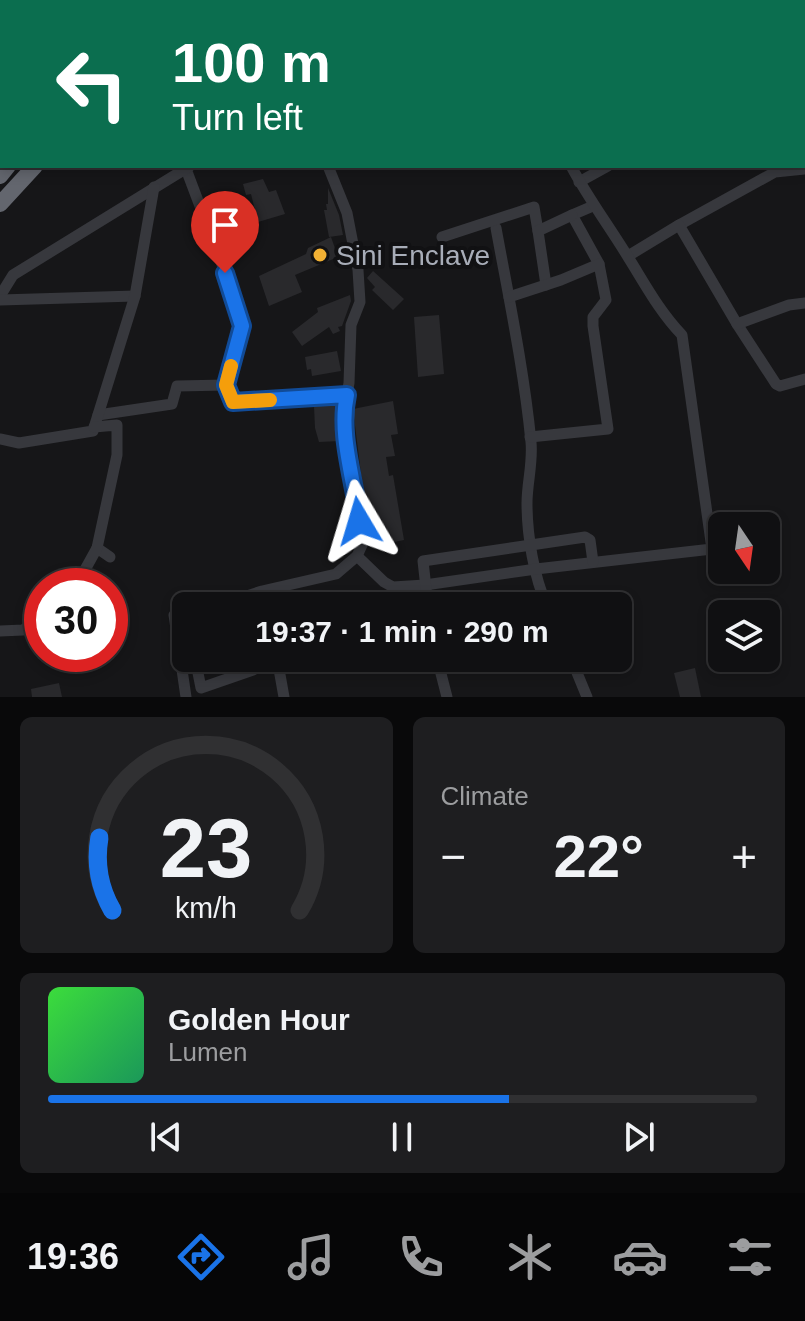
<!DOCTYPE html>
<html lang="en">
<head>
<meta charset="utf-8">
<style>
	body { margin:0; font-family:Arial,sans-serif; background:#1e1e20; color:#f1f3f6; height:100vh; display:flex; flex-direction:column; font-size:30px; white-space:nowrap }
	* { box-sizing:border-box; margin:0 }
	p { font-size:26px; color:#9c9d9f }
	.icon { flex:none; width:44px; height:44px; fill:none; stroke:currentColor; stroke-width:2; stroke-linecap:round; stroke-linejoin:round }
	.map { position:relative; height:697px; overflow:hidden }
	.drawer { display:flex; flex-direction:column; gap:20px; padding:20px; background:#09090a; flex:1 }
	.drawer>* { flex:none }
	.guide { position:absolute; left:0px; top:0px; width:806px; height:168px; box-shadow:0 4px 12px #0003,0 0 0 2px #303032; background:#0b6e4f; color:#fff; overflow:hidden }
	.needle { width:52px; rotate:167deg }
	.controls { position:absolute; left:708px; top:512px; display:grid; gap:16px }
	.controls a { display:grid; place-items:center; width:72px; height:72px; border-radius:12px; background:#101012; box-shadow:0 4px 12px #0003,0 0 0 2px #303032; font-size:40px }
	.speed { position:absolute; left:24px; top:568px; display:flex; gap:16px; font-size:40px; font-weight:700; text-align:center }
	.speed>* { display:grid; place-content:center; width:104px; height:104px; border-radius:50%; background:#101012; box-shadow:0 4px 12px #0003,0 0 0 2px #303032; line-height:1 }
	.speed .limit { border:12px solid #d22; background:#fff; color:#111 }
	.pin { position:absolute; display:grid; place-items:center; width:68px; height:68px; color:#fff; margin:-82px -34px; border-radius:50% 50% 50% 0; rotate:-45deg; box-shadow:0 0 8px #0007 }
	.pin .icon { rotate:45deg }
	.me { position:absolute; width:88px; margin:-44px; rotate:353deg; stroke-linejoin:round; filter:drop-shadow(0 0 6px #0008) }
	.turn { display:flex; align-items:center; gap:28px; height:168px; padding:0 40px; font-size:36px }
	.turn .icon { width:104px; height:104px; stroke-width:2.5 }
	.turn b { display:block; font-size:56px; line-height:68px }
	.big { font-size:60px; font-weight:700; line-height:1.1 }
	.drawer .card { flex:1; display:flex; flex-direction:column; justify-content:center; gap:12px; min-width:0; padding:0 28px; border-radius:12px; background:#1e1e20 }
	.drawer .dial { align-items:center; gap:0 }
	.dial svg { height:208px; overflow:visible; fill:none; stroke:#303032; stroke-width:7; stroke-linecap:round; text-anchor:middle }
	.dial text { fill:#f1f3f6; stroke:none }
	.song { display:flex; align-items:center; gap:24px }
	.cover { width:96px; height:96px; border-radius:12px; background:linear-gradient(135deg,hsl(120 70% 55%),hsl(150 70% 35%)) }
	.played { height:8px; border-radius:4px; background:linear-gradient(90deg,#1a73e8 65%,#303032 65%) }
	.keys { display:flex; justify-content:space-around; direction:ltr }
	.heat { display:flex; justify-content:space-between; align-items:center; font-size:44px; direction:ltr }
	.drawer .tiles { flex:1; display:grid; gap:20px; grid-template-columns:1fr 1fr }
	.card:last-child { grid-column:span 2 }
	.trip { position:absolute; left:172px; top:592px; width:460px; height:80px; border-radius:12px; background:#101012; box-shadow:0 4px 12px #0003,0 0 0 2px #303032; font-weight:700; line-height:80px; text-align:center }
	.tabs { display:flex; height:128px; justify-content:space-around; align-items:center; background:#060607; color:#9c9d9f }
	.tabs .icon { width:56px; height:56px }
	.tabs .on { color:#1a73e8 }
	.tabs b { font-size:36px; color:#f1f3f6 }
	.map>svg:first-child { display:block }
	.building { fill:#29292c }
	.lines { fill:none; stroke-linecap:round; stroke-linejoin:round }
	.minor { stroke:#37383d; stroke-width:11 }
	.highway { stroke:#63666e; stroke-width:16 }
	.route-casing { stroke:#114b97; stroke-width:20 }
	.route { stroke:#1a73e8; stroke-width:14 }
	.slow { stroke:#f59e0b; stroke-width:14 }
	.poi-dot { fill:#f2b134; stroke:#111113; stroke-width:3 }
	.labels { text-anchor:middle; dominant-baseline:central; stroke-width:8; stroke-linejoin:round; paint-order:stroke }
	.poi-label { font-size:28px; fill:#a8adb8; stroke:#111113; text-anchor:start }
</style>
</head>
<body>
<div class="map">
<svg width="805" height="697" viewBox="0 0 805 697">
	<rect width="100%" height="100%" fill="#161618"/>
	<g class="building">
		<polygon points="263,179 269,192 276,190 285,214 258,222 251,194 246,195 243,184"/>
		<polygon points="328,188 339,215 343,235 329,237 324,210 327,210 326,204 328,204"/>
		<polygon points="331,237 338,257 295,275 302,292 269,306 259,276 306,254 308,248"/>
		<polygon points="373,271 404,299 393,310 372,290 375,287 367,278"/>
		<polygon points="350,295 351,301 342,326 338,327 340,331 333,334 329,327 302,346 292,332 318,312 317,308"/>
		<polygon points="439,315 444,374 418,377 414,317"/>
		<polygon points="337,351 341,371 312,376 311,369 307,370 305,357"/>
		<polygon points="393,401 398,434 391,435 395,456 386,457 389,476 393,475 404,540 370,547 353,409"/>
		<polygon points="336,404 340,441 319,442 315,428 314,406"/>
		<polygon points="695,668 701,697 680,697 674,673"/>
		<polygon points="59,683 62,697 32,697 31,689"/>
	</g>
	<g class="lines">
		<g class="minor">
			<polyline points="248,0 249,2"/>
			<polyline points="713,0 714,2"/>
			<polyline points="776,0 779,2"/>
			<polyline points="479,2 483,0"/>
			<polyline points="804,19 805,19"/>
			<polyline points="186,169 235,299 242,326 226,385 233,402 347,395"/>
			<polyline points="579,182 608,166"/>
			<polyline points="593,206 572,215 599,264"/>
			<polyline points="679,225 775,172 805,169"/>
			<path d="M496 228C509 299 524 370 531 442 533 463 527 483 527 503 527 536 534 577 547 606"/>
			<polyline points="442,237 534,207 538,231"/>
			<polyline points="628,256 679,225 737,324 776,384 780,386 805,379"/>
			<polyline points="546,285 538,231 572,215"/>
			<polyline points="0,296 13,275 190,166"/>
			<polyline points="509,297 561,280 599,264 606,300 593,317 593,326 608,429 530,437"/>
			<polyline points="0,300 135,296"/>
			<polyline points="737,324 789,305 805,303"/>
			<polyline points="98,415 172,404 177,386 226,385"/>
			<polyline points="0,439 19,443 93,431 135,296 154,187"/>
			<polyline points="97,548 110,557"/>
			<path d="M357 556 384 582 393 587 425 585 536 569 712 549 682 335C659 311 645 284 628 257 609 226 588 198 571 166"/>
			<polyline points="76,586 97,548 117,455 117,425 94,427"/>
			<polyline points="216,606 262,591 336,574 357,556 362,545 344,409 349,383 351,325 360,302 358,270 347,213 328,166"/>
			<polyline points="428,606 423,561 585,537 590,540 593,562"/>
			<polyline points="174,615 186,697"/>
			<polyline points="0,631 23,630 42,618"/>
			<polyline points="195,658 201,688 253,670 248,658"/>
			<polyline points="277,658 284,697"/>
			<polyline points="437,658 447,697"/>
			<polyline points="571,658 587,697"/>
		</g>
		<g class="highway">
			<polyline points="163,2 165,0"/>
			<polyline points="192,2 194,0"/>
			<polyline points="0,176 8,166"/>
			<polyline points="0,204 35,166"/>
		</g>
	</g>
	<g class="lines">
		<g class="route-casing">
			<path id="route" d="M225 273 242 326 226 385 233 402 347 395C338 435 355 481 359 521"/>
		</g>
		<use href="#route" class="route"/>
		<polyline class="slow" points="231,366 226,385 233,402 270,400"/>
	</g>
	<circle class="poi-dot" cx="320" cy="255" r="8"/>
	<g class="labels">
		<g class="poi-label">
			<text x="336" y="255">Sini Enclave</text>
		</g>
	</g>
</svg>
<div class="controls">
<a><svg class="needle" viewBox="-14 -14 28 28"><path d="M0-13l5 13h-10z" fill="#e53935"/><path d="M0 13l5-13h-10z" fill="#9c9d9f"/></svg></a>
<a><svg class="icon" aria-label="layers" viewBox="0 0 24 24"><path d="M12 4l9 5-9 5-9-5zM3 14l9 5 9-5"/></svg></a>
</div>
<div class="speed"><div class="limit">30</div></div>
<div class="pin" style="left:225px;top:273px;background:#d93025"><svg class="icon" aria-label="arrive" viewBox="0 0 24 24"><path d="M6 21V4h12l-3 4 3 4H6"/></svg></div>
<svg class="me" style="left:359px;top:521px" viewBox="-20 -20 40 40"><path d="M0-17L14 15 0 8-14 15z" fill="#1a73e8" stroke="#fff" stroke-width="4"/></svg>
<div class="trip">19:37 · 1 min · 290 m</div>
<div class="guide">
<div class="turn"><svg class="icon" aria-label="left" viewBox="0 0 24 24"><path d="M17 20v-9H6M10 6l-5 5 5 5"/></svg><div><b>100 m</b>Turn left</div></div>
</div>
</div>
<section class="drawer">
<div class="tiles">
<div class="card dial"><svg viewBox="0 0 100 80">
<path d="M14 69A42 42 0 1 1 86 69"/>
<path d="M14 69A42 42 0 0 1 9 41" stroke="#1a73e8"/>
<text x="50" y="56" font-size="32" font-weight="700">23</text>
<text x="50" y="72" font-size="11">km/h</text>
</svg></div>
<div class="card"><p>Climate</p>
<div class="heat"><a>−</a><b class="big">22°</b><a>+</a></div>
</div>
<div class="card">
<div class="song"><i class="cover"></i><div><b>Golden Hour</b><p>Lumen</p></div></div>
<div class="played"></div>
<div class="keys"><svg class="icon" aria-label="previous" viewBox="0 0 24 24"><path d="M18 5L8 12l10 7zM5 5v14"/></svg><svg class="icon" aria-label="pause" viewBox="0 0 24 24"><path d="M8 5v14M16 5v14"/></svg><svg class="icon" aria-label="next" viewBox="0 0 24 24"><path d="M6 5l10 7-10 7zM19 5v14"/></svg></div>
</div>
</div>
</section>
<nav class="tabs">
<b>19:36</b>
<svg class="icon on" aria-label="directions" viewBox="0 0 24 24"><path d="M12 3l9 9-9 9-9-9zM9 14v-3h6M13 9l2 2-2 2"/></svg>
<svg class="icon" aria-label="music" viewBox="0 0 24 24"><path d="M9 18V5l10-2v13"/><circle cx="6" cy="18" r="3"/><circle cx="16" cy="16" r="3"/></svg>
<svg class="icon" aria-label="phone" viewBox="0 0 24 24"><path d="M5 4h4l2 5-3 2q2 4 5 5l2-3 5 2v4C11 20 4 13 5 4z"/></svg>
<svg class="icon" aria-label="climate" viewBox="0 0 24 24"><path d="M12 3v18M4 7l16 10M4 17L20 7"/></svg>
<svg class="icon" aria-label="car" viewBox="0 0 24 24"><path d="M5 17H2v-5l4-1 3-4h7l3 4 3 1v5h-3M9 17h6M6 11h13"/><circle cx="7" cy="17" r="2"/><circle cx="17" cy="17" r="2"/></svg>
<svg class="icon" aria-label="filters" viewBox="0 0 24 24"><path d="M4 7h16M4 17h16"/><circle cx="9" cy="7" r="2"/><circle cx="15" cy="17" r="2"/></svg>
</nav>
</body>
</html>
